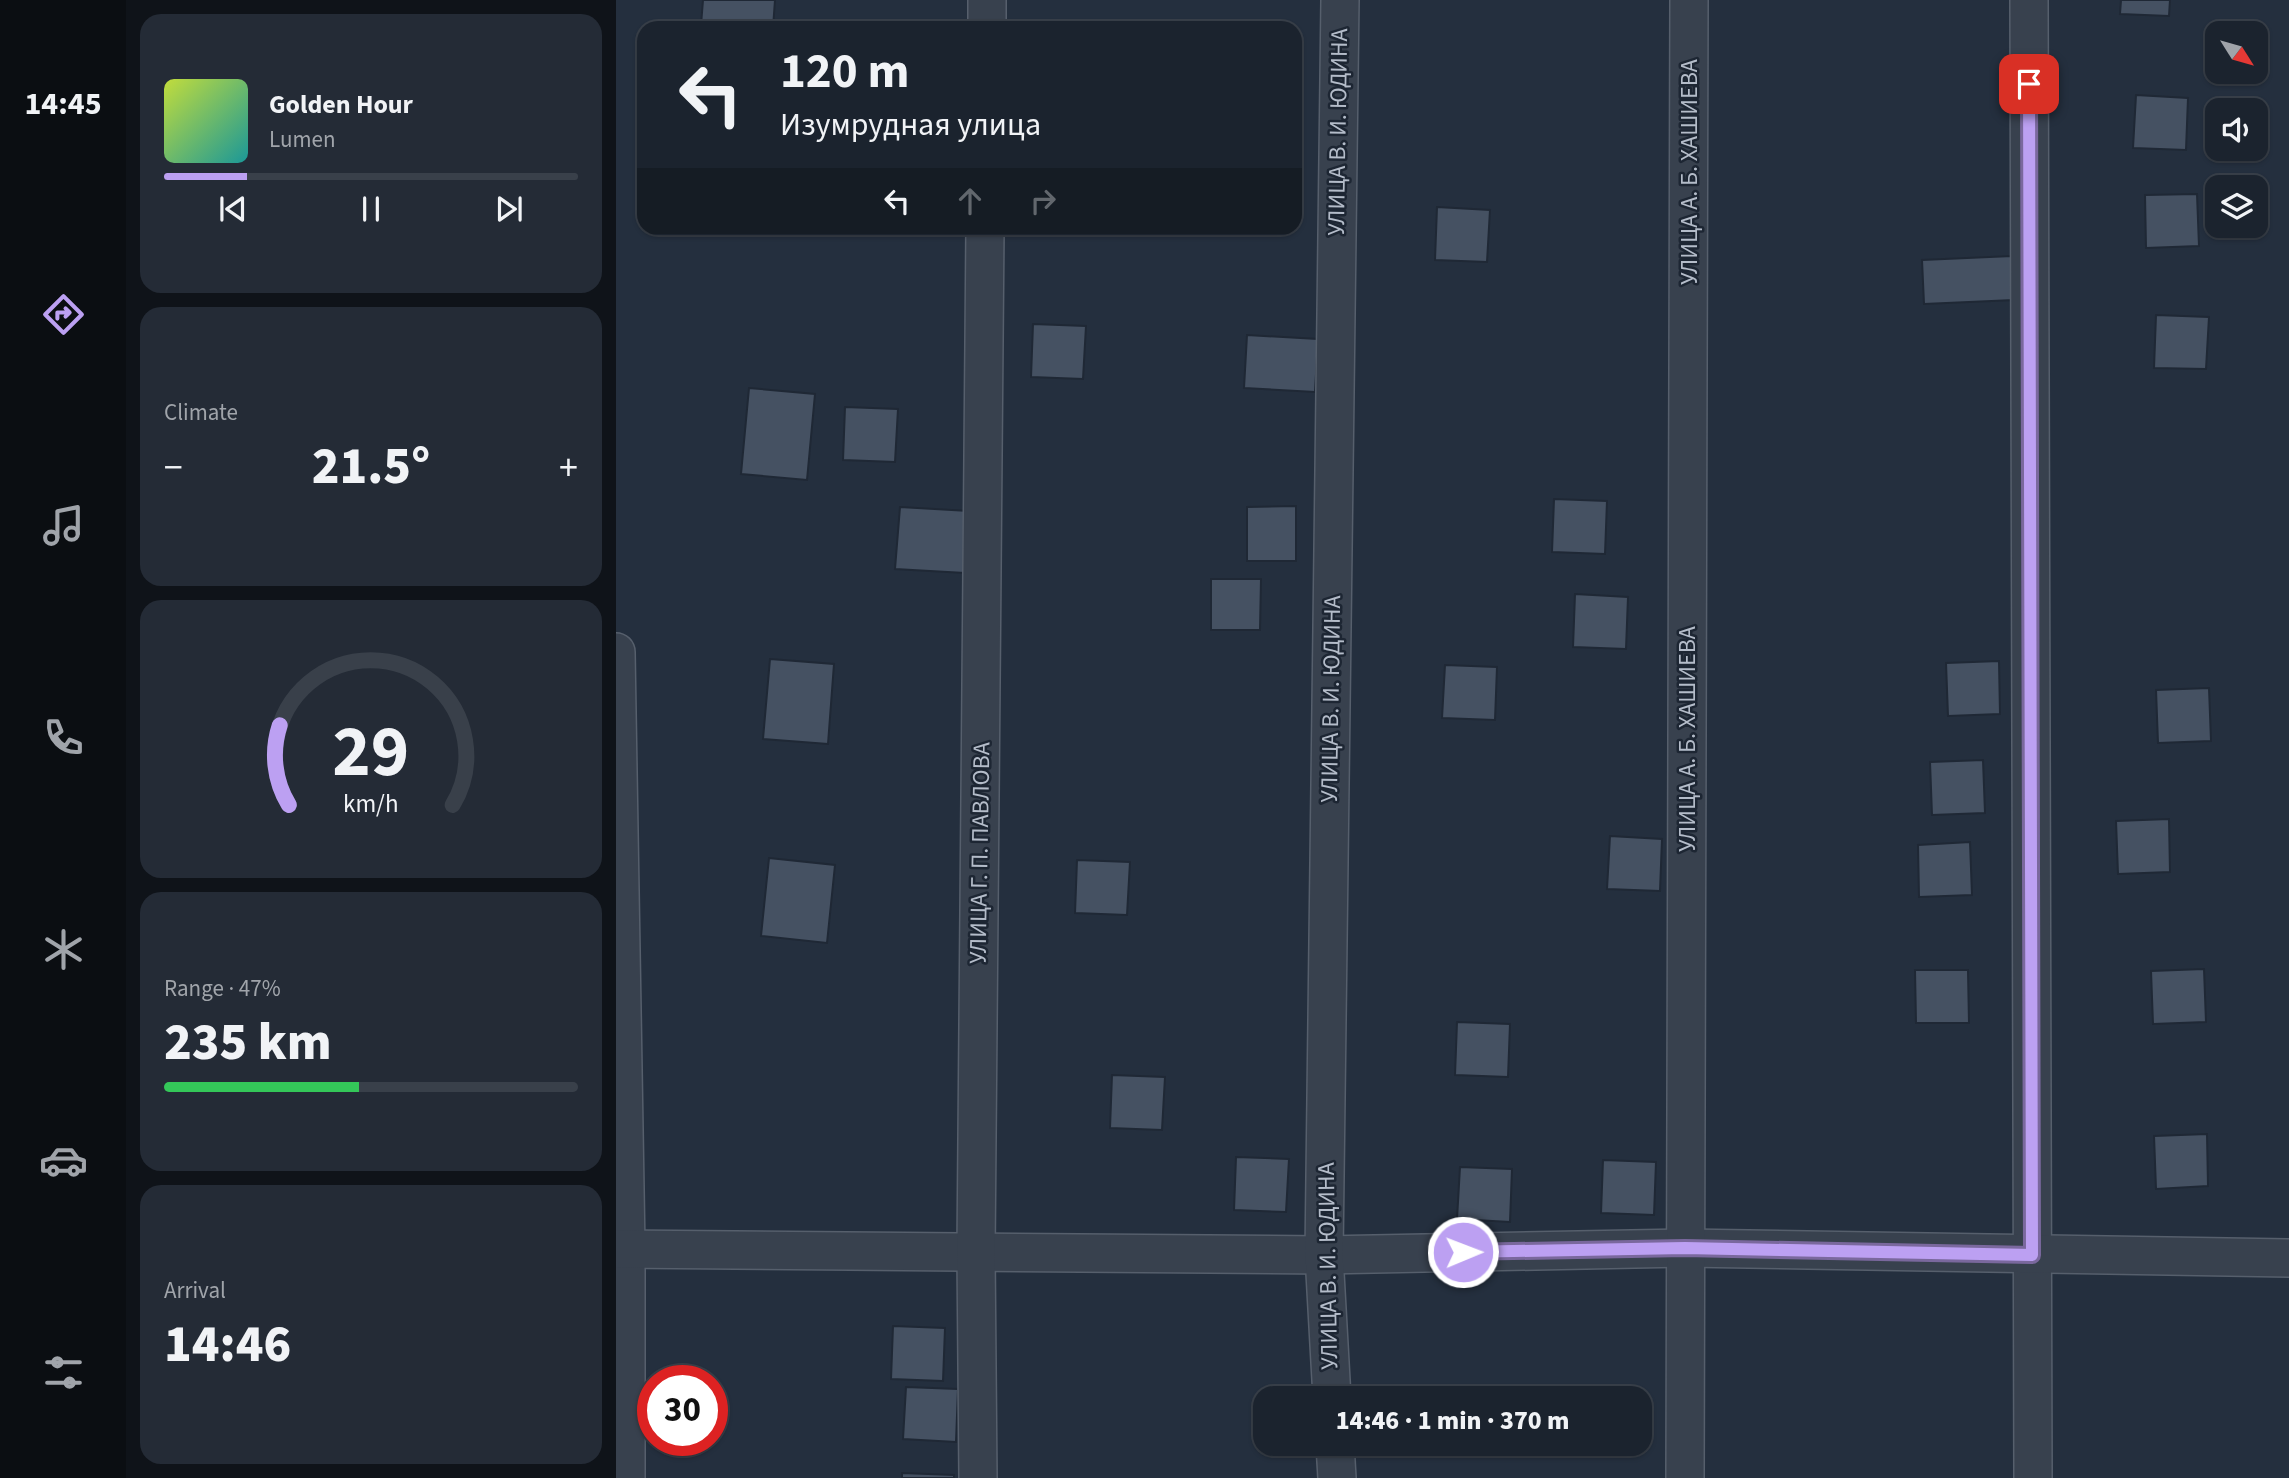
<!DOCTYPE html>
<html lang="en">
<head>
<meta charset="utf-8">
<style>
	body { margin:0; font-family:"Source Sans 3",sans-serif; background:#242b36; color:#f1f3f6; height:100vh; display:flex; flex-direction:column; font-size:26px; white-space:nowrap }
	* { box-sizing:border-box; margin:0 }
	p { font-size:23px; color:#a0a4aa }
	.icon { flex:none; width:38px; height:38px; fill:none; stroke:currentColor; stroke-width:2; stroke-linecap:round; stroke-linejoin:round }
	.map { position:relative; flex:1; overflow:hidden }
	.panel { display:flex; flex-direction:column; gap:14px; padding:14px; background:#0f1319; width:490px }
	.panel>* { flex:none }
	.hud { position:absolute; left:21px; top:21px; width:665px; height:214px; border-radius:21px; box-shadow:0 2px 5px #0004,0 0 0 2px #39404a; background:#1b232e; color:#f1f3f6; overflow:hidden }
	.needle { width:46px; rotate:127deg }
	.controls { position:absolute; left:1589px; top:21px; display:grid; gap:14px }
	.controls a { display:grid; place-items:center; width:63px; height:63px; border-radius:14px; background:#1b232e; box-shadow:0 2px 5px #0004,0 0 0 2px #39404a; font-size:35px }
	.speed { position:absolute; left:21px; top:1365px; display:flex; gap:14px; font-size:35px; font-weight:700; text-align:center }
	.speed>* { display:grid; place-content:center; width:91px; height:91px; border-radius:50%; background:#1b232e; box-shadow:0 2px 5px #0004,0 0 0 2px #39404a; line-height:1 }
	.speed .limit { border:10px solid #d22; background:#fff; color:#111 }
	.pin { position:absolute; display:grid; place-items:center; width:60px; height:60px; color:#fff; margin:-30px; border-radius:14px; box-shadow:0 4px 10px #0006 }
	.me { position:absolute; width:77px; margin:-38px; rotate:89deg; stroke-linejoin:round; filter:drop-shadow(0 0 5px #0008) }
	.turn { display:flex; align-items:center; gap:24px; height:147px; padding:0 28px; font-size:32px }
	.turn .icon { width:91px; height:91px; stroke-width:2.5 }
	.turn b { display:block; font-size:49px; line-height:60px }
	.lanes { display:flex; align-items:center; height:66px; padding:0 28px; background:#0003; justify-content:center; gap:35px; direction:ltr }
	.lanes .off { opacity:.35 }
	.big { font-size:52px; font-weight:800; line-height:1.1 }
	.panel .card { flex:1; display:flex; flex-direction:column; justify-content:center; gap:10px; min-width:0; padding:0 24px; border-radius:21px; background:#242b36 }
	.panel .dial { align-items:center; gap:0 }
	.dial svg { height:182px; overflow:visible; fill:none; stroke:#39404a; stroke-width:7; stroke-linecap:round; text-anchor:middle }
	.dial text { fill:#f1f3f6; stroke:none }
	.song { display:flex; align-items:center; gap:21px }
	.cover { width:84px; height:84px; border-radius:10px; background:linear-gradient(135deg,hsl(70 70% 55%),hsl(180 70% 35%)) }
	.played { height:7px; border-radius:4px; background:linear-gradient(90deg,#bca0f2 20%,#39404a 20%) }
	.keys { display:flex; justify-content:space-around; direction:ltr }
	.heat { display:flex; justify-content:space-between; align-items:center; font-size:38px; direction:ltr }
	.charge { height:10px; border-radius:5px; background:linear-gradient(90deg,#34c759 47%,#39404a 0) }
	.trip { position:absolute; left:637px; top:1386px; width:399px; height:70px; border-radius:21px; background:#1b232e; box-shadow:0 2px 5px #0004,0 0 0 2px #39404a; font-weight:800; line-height:70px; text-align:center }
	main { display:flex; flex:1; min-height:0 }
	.menu { display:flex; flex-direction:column; width:126px; justify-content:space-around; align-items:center; background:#0b0e12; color:#a0a4aa }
	.menu .icon { width:49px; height:49px }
	.menu .selected { color:#bca0f2 }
	.menu b { font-size:32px; color:#f1f3f6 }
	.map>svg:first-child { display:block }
	.building { fill:#455162; stroke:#1f2835; stroke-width:2 }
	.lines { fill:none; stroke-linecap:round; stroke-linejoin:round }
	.minor-casing { stroke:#565f6c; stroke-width:40 }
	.minor { stroke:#38414e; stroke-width:37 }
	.route-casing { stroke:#7a689d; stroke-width:18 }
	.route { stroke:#bca0f2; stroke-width:12 }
	.labels { text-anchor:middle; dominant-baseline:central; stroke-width:5; stroke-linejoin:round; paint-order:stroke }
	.street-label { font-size:24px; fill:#b4bcc9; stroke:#1d2633 }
</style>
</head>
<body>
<main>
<nav class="menu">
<b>14:45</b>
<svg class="icon selected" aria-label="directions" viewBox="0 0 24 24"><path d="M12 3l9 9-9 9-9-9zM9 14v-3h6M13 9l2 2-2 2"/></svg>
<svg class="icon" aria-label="music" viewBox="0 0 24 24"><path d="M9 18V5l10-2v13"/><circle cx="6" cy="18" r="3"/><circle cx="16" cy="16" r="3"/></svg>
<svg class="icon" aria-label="phone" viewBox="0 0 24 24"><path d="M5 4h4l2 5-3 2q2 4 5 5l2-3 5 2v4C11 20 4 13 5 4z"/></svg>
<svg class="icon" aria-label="climate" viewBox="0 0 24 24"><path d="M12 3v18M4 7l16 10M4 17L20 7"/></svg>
<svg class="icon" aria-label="car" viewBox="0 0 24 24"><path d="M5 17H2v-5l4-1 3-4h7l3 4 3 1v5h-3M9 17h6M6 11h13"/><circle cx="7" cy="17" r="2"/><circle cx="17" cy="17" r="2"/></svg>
<svg class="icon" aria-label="filters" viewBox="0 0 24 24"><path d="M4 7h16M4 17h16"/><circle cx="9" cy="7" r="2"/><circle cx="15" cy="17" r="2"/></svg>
</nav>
<section class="panel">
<div class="card">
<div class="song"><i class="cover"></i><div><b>Golden Hour</b><p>Lumen</p></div></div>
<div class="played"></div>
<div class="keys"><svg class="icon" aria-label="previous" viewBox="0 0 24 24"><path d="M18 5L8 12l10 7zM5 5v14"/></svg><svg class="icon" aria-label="pause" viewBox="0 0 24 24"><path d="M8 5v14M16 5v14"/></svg><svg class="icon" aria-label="next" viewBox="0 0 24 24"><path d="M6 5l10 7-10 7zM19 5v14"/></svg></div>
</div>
<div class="card"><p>Climate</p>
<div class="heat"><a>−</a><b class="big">21.5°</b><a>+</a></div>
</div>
<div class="card dial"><svg viewBox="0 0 100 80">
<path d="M14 69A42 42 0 1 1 86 69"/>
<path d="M14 69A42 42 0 0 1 10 34" stroke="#bca0f2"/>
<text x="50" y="56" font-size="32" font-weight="700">29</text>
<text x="50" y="72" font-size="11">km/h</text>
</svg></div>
<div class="card"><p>Range · 47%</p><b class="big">235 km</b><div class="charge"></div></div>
<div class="card"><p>Arrival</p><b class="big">14:46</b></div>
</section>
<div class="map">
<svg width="1673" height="1478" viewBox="0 0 1673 1478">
	<rect width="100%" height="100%" fill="#242f3e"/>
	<g class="building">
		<polygon points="87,0 159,0 157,28 85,25"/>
		<polygon points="1505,0 1554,0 1553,16 1504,14"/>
		<polygon points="1520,95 1572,98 1570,150 1517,148"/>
		<polygon points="1581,194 1583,246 1530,248 1529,195"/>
		<polygon points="821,207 874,210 871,262 819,260"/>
		<polygon points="1396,256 1398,300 1308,304 1306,260"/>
		<polygon points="1540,315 1593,317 1590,369 1538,368"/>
		<polygon points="417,324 470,326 467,379 415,377"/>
		<polygon points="631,335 702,339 699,392 628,388"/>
		<polygon points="133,388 199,394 191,480 125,474"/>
		<polygon points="229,407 282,409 279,462 227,460"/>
		<polygon points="938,499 991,501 989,554 936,552"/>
		<polygon points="680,506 680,561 631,561 631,507"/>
		<polygon points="284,507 353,511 349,573 279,569"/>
		<polygon points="595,579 645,579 644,630 595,630"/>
		<polygon points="959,594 1012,597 1010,649 957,647"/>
		<polygon points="154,659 218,664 212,744 147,739"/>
		<polygon points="1383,661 1384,714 1332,716 1330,663"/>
		<polygon points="829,665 881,667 879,720 826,718"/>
		<polygon points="1593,688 1595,741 1542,743 1540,690"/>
		<polygon points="1367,760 1369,813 1316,815 1314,762"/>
		<polygon points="1553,819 1554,872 1502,874 1500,821"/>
		<polygon points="994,836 1046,839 1044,891 991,889"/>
		<polygon points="1354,842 1356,895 1303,897 1302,845"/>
		<polygon points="153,858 219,865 211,943 145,936"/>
		<polygon points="461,860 514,862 511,915 459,913"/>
		<polygon points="1588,969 1590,1022 1537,1024 1535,971"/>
		<polygon points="1299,970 1352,970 1353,1023 1300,1023"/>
		<polygon points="841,1022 894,1024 892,1077 839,1075"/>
		<polygon points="496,1075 549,1077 546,1130 494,1128"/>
		<polygon points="1591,1134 1592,1186 1540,1189 1538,1136"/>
		<polygon points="620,1157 673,1159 670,1212 618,1210"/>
		<polygon points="987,1160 1040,1162 1038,1215 985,1213"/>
		<polygon points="844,1167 896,1169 894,1222 841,1219"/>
		<polygon points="277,1326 329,1328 327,1381 275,1379"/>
		<polygon points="290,1387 342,1389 340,1442 287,1439"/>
		<polygon points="286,1473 338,1475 338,1478 286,1478"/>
	</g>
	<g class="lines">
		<g class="minor-casing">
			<g id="minor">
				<polyline points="1413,0 1417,1478"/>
				<polyline points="371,28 371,0"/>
				<polyline points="0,652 10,1248 10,1478"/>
				<polyline points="0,1249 708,1255 1069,1248 1673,1258"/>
				<polyline points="716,1398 708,1255 724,0"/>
				<polyline points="719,1444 721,1478"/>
				<polyline points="362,1478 360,1252 369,228"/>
				<polyline points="1069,1478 1073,0"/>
			</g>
		</g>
		<use href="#minor" class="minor"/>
	</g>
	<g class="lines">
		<g class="route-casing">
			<polyline id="route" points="847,1252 1069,1248 1416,1255 1413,84"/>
		</g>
		<use href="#route" class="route"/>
	</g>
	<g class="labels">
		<g class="street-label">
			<text transform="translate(722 132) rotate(-89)">УЛИЦА В. И. ЮДИНА</text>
			<text transform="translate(1073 172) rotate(-90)">УЛИЦА А. Б. ХАШИЕВА</text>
			<text transform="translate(715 699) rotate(-89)">УЛИЦА В. И. ЮДИНА</text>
			<text transform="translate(1071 739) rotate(-90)">УЛИЦА А. Б. ХАШИЕВА</text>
			<text transform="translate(364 853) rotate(-89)">УЛИЦА Г. П. ПАВЛОВА</text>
			<text transform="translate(712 1266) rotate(-91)">УЛИЦА В. И. ЮДИНА</text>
		</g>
	</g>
</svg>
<div class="controls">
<a><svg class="needle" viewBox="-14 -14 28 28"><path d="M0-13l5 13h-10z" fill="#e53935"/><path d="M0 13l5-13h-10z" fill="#a0a4aa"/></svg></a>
<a><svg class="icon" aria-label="sound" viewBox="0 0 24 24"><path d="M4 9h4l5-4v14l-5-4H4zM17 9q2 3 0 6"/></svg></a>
<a><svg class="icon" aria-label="layers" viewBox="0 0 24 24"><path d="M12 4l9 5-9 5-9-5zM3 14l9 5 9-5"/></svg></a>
</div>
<div class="speed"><div class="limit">30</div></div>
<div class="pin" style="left:1413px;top:84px;background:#d93025"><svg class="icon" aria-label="arrive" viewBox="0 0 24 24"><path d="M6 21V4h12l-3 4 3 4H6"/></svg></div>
<svg class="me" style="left:847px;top:1252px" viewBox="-20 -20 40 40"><circle r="17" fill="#bca0f2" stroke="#fff" stroke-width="3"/><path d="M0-11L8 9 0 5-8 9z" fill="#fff"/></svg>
<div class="trip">14:46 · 1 min · 370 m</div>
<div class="hud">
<div class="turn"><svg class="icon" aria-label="left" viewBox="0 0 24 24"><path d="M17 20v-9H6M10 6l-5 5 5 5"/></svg><div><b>120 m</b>Изумрудная улица</div></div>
<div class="lanes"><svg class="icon" aria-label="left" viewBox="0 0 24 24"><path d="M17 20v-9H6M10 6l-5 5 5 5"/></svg><svg class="icon off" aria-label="ahead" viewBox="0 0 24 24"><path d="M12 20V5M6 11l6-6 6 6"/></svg><svg class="icon off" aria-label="right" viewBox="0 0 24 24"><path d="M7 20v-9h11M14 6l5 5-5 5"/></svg></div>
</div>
</div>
</main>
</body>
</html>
